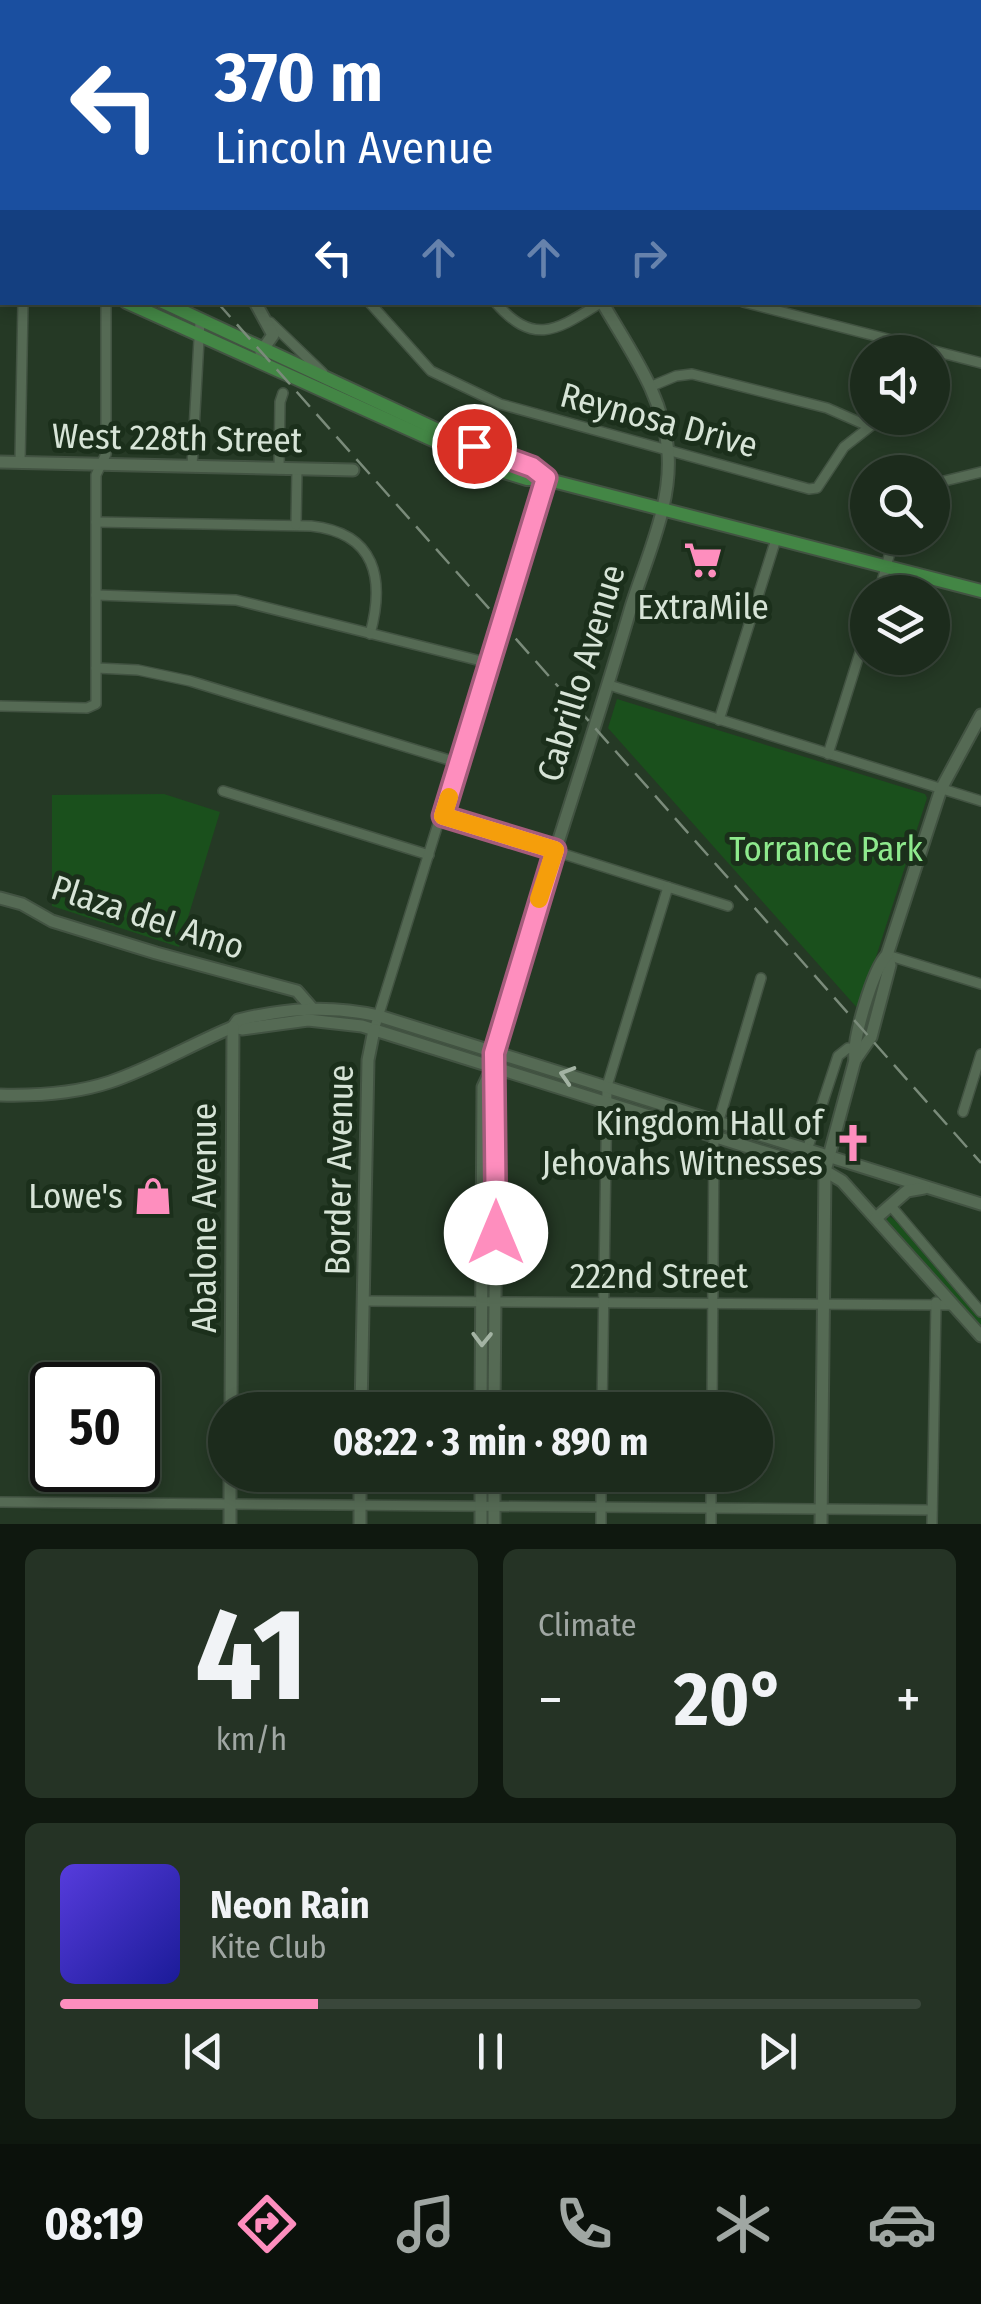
<!DOCTYPE html>
<html lang="en">
<head>
<meta charset="utf-8">
<style>
	body { margin:0; font-family:"Fira Sans Condensed",sans-serif; background:#253325; color:#f1f3f6; height:100vh; display:flex; flex-direction:column; font-size:38px; white-space:nowrap }
	* { box-sizing:border-box; margin:0 }
	p { font-size:32px; color:#a0a7a3 }
	.icon { flex:none; width:55px; height:55px; fill:none; stroke:currentColor; stroke-width:2; stroke-linecap:round; stroke-linejoin:round }
	.map { position:relative; height:1524px; overflow:hidden }
	.drawer { display:flex; flex-direction:column; gap:25px; padding:25px; background:#0f180f; flex:1 }
	.drawer>* { flex:none }
	.top-card { position:absolute; left:0px; top:0px; width:982px; height:305px; box-shadow:0 5px 15px #0003,0 0 0 2px #3a473b; background:#1a4fa0; color:#fff; overflow:hidden }
	.fabs { position:absolute; left:850px; top:335px; display:grid; gap:20px }
	.fabs a { display:grid; place-items:center; width:100px; height:100px; border-radius:50%; background:#1c2b1c; box-shadow:0 5px 15px #0003,0 0 0 2px #3a473b; font-size:50px }
	.speed { position:absolute; left:30px; top:1362px; display:flex; gap:20px; font-size:50px; font-weight:700; text-align:center }
	.speed>* { display:grid; place-content:center; width:130px; height:130px; border-radius:50%; background:#1c2b1c; box-shadow:0 5px 15px #0003,0 0 0 2px #3a473b; line-height:1 }
	.speed .limit { border:5px solid #111; border-radius:15px; background:#fff; color:#111 }
	.pin { position:absolute; display:grid; place-items:center; width:85px; height:85px; color:#fff; margin:-42px; border:5px solid #fff; border-radius:50%; box-shadow:0 2px 10px #0007 }
	.me { position:absolute; width:110px; margin:-55px; rotate:0deg; stroke-linejoin:round; filter:drop-shadow(0 0 8px #0008) }
	.turn { display:flex; align-items:center; gap:35px; height:210px; padding:0 50px; font-size:45px }
	.turn .icon { width:130px; height:130px; stroke-width:2.5 }
	.turn b { display:block; font-size:70px; line-height:85px }
	.lanes { display:flex; align-items:center; height:95px; padding:0 50px; background:#0003; justify-content:center; gap:50px; direction:ltr }
	.lanes .off { opacity:.35 }
	.big { font-size:75px; font-weight:700; line-height:1.1 }
	.drawer .widget { flex:1; display:flex; flex-direction:column; justify-content:center; gap:15px; min-width:0; padding:0 35px; border-radius:15px; background:#253325 }
	.drawer .dial { align-items:center; gap:0 }
	.dial b { font-size:130px; line-height:1 }
	.song { display:flex; align-items:center; gap:30px }
	.cover { width:120px; height:120px; border-radius:15px; background:linear-gradient(135deg,hsl(250 70% 55%),hsl(240 70% 35%)) }
	.played { height:10px; border-radius:5px; background:linear-gradient(90deg,#fe8ebe 30%,#3a473b 30%) }
	.keys { display:flex; justify-content:space-around; direction:ltr }
	.heat { display:flex; justify-content:space-between; align-items:center; font-size:55px; direction:ltr }
	.drawer .tiles { flex:1; display:grid; gap:25px; grid-template-columns:1fr 1fr }
	.widget:last-child { grid-column:span 2 }
	.trip { position:absolute; left:208px; top:1392px; width:565px; height:100px; border-radius:50px; background:#1c2b1c; box-shadow:0 5px 15px #0003,0 0 0 2px #3a473b; font-weight:700; line-height:100px; text-align:center }
	.tab-bar { display:flex; height:160px; justify-content:space-around; align-items:center; background:#0b110b; color:#a0a7a3 }
	.tab-bar .icon { width:70px; height:70px }
	.tab-bar .selected { color:#fe8ebe }
	.tab-bar b { font-size:45px; color:#f1f3f6 }
	.map>svg:first-child { display:block }
	.green { fill:#1a501c }
	.lines { fill:none; stroke-linecap:round; stroke-linejoin:round }
	.street-casing { stroke:#425342; stroke-width:12 }
	.secondary-casing { stroke:#425342; stroke-width:15 }
	.primary-casing { stroke:#425342; stroke-width:16 }
	.street { stroke:#556a54; stroke-width:9 }
	.secondary { stroke:#556a54; stroke-width:11 }
	.primary { stroke:#438645; stroke-width:12 }
	.rail { stroke:#7a8b7a; stroke-width:2.5; stroke-dasharray:20 10; stroke-linecap:butt }
	.oneway { stroke:#a3b3a3 }
	.route-casing { stroke:#a55c7c; stroke-width:25 }
	.route { stroke:#fe8ebe; stroke-width:18 }
	.slow { stroke:#f59e0b; stroke-width:18 }
	.labels { text-anchor:middle; dominant-baseline:central; stroke-width:10; stroke-linejoin:round; paint-order:stroke }
	.street-label { font-size:35px; fill:#d7e4d7; stroke:#1b2f1b }
	.poi-label { font-size:35px; fill:#d7e4d7; stroke:#1b2f1b; text-anchor:end }
	.park-label { font-size:35px; fill:#8ee98d; stroke:#1b2f1b }
</style>
</head>
<body>
<div class="map">
<svg width="981" height="1524" viewBox="0 0 981 1524">
	<rect width="100%" height="100%" fill="#253925"/>
	<g class="green">
		<polygon points="617,699 925,794 927,798 859,1010 608,728"/>
		<polygon points="164,794 220,812 179,947 52,906 52,795"/>
		<polygon points="889,1216 896,1221 981,1319 981,1328 886,1221"/>
	</g>
	<g class="lines">
		<g class="street-casing">
			<g id="street">
				<polyline points="86,2 86,0"/>
				<polyline points="172,2 172,0"/>
				<polyline points="701,2 701,0"/>
				<polyline points="980,81 981,82"/>
				<polyline points="980,280 981,280"/>
				<polyline points="369,302 431,371 500,404 809,489 817,488 844,447 881,418"/>
				<path d="M495 302C535 348 558 329 602 302"/>
				<polyline points="743,302 981,363"/>
				<polyline points="270,322 323,373"/>
				<polyline points="652,386 676,376 692,374 827,408 868,426"/>
				<polyline points="20,462 23,302"/>
				<polyline points="192,466 200,321"/>
				<polyline points="279,469 280,402 283,393"/>
				<polyline points="932,484 981,472"/>
				<path d="M96 522 311 526C376 533 385 579 370 634"/>
				<polyline points="296,525 297,469"/>
				<polyline points="879,592 894,538"/>
				<polyline points="96,595 236,600 489,663"/>
				<polyline points="96,668 138,670 190,681 459,763"/>
				<polyline points="609,685 981,801"/>
				<polyline points="0,706 87,708 96,704 96,475 106,454 106,302"/>
				<polyline points="719,720 776,539"/>
				<polyline points="828,754 868,627"/>
				<polyline points="223,791 429,855"/>
				<polyline points="443,816 728,906"/>
				<polyline points="887,955 981,984"/>
				<polyline points="374,1030 545,479"/>
				<polyline points="963,1112 981,1054"/>
				<polyline points="807,1150 838,1056 848,1048 854,1049"/>
				<polyline points="890,1205 981,1312"/>
				<polyline points="363,1301 953,1305"/>
				<polyline points="602,1410 607,1086 668,887"/>
				<polyline points="712,1410 714,1137 761,978"/>
				<polyline points="0,1502 932,1510"/>
				<polyline points="601,1524 601,1475"/>
				<polyline points="711,1524 711,1475"/>
				<polyline points="932,1524 936,1302"/>
			</g>
		</g>
		<g class="secondary-casing">
			<g id="secondary">
				<polyline points="258,2 258,0"/>
				<polyline points="528,2 528,0"/>
				<polyline points="255,302 273,335 261,352"/>
				<polyline points="0,462 353,470"/>
				<polyline points="0,898 22,904 52,921 156,953 297,991 311,1007"/>
				<polyline points="233,1027 242,1029 308,1020 362,1026 825,1171 842,1181 981,1336"/>
				<polyline points="855,1060 871,1037 890,965 887,955"/>
				<polyline points="492,1068 497,1079 494,1410"/>
				<path d="M0 1095C37 1096 74 1094 110 1082 152 1068 192 1044 233 1027L238 1020C287 1008 330 1005 379 1016L981 1204"/>
				<polyline points="876,1218 907,1191 924,1188"/>
				<polyline points="231,1410 233,1027"/>
				<polyline points="361,1410 368,1060 374,1030"/>
				<path d="M481 1410 483 1087 492 1068 497 1041C539 895 589 752 631 607 646 559 672 504 668 453 664 395 630 351 602 302"/>
				<polyline points="230,1524 230,1475"/>
				<polyline points="360,1524 360,1475"/>
				<polyline points="481,1524 481,1475"/>
				<polyline points="494,1524 494,1475"/>
				<path d="M821 1524 825 1171 855 1060C852 1040 873 969 887 955L941 789 981 715"/>
			</g>
		</g>
		<g class="primary-casing">
			<g id="primary">
				<polyline points="0,227 2,228"/>
				<polyline points="0,243 2,244"/>
				<polyline points="126,302 504,472 527,479 545,479 981,591"/>
				<polyline points="163,302 453,437 532,467 545,479"/>
			</g>
		</g>
		<use href="#street" class="street"/>
		<use href="#secondary" class="secondary"/>
		<use href="#primary" class="primary"/>
		<g class="rail">
			<polyline points="0,58 2,61"/>
			<polyline points="217,302 981,1163"/>
		</g>
	</g>
	<defs><path id="oneway-chevron" d="M-2-3.5L2.5 0L-2 3.5" fill="none" stroke-width="1.6" stroke-linecap="round" stroke-linejoin="round" transform="scale(2.5)"/></defs>
	<g class="oneway">
		<use href="#oneway-chevron" transform="translate(567 1075) rotate(-163)"/>
		<use href="#oneway-chevron" transform="translate(482 1339) rotate(91)"/>
	</g>
	<g class="lines">
		<g class="route-casing">
			<polyline id="route" points="474,446 532,467 546,478 443,816 555,850 494,1053 496,1233"/>
		</g>
		<use href="#route" class="route"/>
		<polyline class="slow" points="449,797 443,816 555,850 539,899"/>
	</g>
	<defs>
		<g id="supermarket-bare" transform="scale(3)"><path d="M-6-5.5h2.5l.6 2H6L4.5 2H-2.5L-4.4-4H-6ZM-1.5 3.2a1.3 1.3 0 1 0 .1 0ZM3 3.2a1.3 1.3 0 1 0 .1 0Z" fill="#fe8ebe" stroke="#1b2f1b" stroke-width="2.5" paint-order="stroke"/></g>
		<g id="church-bare" transform="scale(3)"><path d="M-1.2-6h2.4v3.5h3.3v2.4h-3.3V6h-2.4V-.1h-3.3v-2.4h3.3Z" fill="#fe8ebe" stroke="#1b2f1b" stroke-width="2.5" paint-order="stroke"/></g>
		<g id="shop-bare" transform="scale(3)"><path d="M-5-2.5h2.3a2.7 3.5 0 0 1 5.4 0H5L5.5 6h-11ZM-1.5-2.5h3a1.5 2.3 0 0 0-3 0Z" fill="#fe8ebe" stroke="#1b2f1b" stroke-width="2.5" paint-order="stroke"/></g>
	</defs>
	<g fill-rule="evenodd">
		<use href="#supermarket-bare" x="703" y="560"/>
		<use href="#church-bare" x="853" y="1143"/>
		<use href="#shop-bare" x="153" y="1196"/>
	</g>
	<g class="labels">
		<g class="street-label">
			<text transform="translate(659 420) rotate(15)">Reynosa Drive</text>
			<text transform="translate(177 438) rotate(1)">West 228th Street</text>
			<text transform="translate(581 673) rotate(-73)">Cabrillo Avenue</text>
			<text transform="translate(148 917) rotate(18)">Plaza del Amo</text>
			<text transform="translate(339 1170) rotate(-89)">Border Avenue</text>
			<text transform="translate(204 1218) rotate(-90)">Abalone Avenue</text>
			<text x="659" y="1276">222nd Street</text>
		</g>
		<g class="poi-label">
			<text x="703" y="607" text-anchor="middle">ExtraMile</text>
			<text x="823" y="1123">Kingdom Hall of<tspan x="823" dy="40">Jehovahs Witnesses</tspan></text>
			<text x="123" y="1196">Lowe's</text>
		</g>
		<g class="park-label">
			<text x="826" y="849">Torrance Park</text>
		</g>
	</g>
</svg>
<div class="fabs">
<a><svg class="icon" aria-label="sound" viewBox="0 0 24 24"><path d="M4 9h4l5-4v14l-5-4H4zM17 9q2 3 0 6"/></svg></a>
<a><svg class="icon" aria-label="search" viewBox="0 0 24 24"><circle cx="10" cy="10" r="6"/><path d="M15 15l6 6"/></svg></a>
<a><svg class="icon" aria-label="layers" viewBox="0 0 24 24"><path d="M12 4l9 5-9 5-9-5zM3 14l9 5 9-5"/></svg></a>
</div>
<div class="speed"><div class="limit">50</div></div>
<div class="pin" style="left:474px;top:446px;background:#d93025"><svg class="icon" aria-label="arrive" viewBox="0 0 24 24"><path d="M6 21V4h12l-3 4 3 4H6"/></svg></div>
<svg class="me" style="left:496px;top:1233px" viewBox="-20 -20 40 40"><circle r="19" fill="#fff"/><path d="M0-13L10 11 0 6-10 11z" fill="#fe8ebe"/></svg>
<div class="trip">08:22 · 3 min · 890 m</div>
<div class="top-card">
<div class="turn"><svg class="icon" aria-label="left" viewBox="0 0 24 24"><path d="M17 20v-9H6M10 6l-5 5 5 5"/></svg><div><b>370 m</b>Lincoln Avenue</div></div>
<div class="lanes"><svg class="icon" aria-label="left" viewBox="0 0 24 24"><path d="M17 20v-9H6M10 6l-5 5 5 5"/></svg><svg class="icon off" aria-label="ahead" viewBox="0 0 24 24"><path d="M12 20V5M6 11l6-6 6 6"/></svg><svg class="icon off" aria-label="ahead" viewBox="0 0 24 24"><path d="M12 20V5M6 11l6-6 6 6"/></svg><svg class="icon off" aria-label="right" viewBox="0 0 24 24"><path d="M7 20v-9h11M14 6l5 5-5 5"/></svg></div>
</div>
</div>
<section class="drawer">
<div class="tiles">
<div class="widget dial"><b>41</b><p>km/h</p></div>
<div class="widget"><p>Climate</p>
<div class="heat"><a>−</a><b class="big">20°</b><a>+</a></div>
</div>
<div class="widget">
<div class="song"><i class="cover"></i><div><b>Neon Rain</b><p>Kite Club</p></div></div>
<div class="played"></div>
<div class="keys"><svg class="icon" aria-label="previous" viewBox="0 0 24 24"><path d="M18 5L8 12l10 7zM5 5v14"/></svg><svg class="icon" aria-label="pause" viewBox="0 0 24 24"><path d="M8 5v14M16 5v14"/></svg><svg class="icon" aria-label="next" viewBox="0 0 24 24"><path d="M6 5l10 7-10 7zM19 5v14"/></svg></div>
</div>
</div>
</section>
<nav class="tab-bar">
<b>08:19</b>
<svg class="icon selected" aria-label="directions" viewBox="0 0 24 24"><path d="M12 3l9 9-9 9-9-9zM9 14v-3h6M13 9l2 2-2 2"/></svg>
<svg class="icon" aria-label="music" viewBox="0 0 24 24"><path d="M9 18V5l10-2v13"/><circle cx="6" cy="18" r="3"/><circle cx="16" cy="16" r="3"/></svg>
<svg class="icon" aria-label="phone" viewBox="0 0 24 24"><path d="M5 4h4l2 5-3 2q2 4 5 5l2-3 5 2v4C11 20 4 13 5 4z"/></svg>
<svg class="icon" aria-label="climate" viewBox="0 0 24 24"><path d="M12 3v18M4 7l16 10M4 17L20 7"/></svg>
<svg class="icon" aria-label="car" viewBox="0 0 24 24"><path d="M5 17H2v-5l4-1 3-4h7l3 4 3 1v5h-3M9 17h6M6 11h13"/><circle cx="7" cy="17" r="2"/><circle cx="17" cy="17" r="2"/></svg>
</nav>
</body>
</html>
